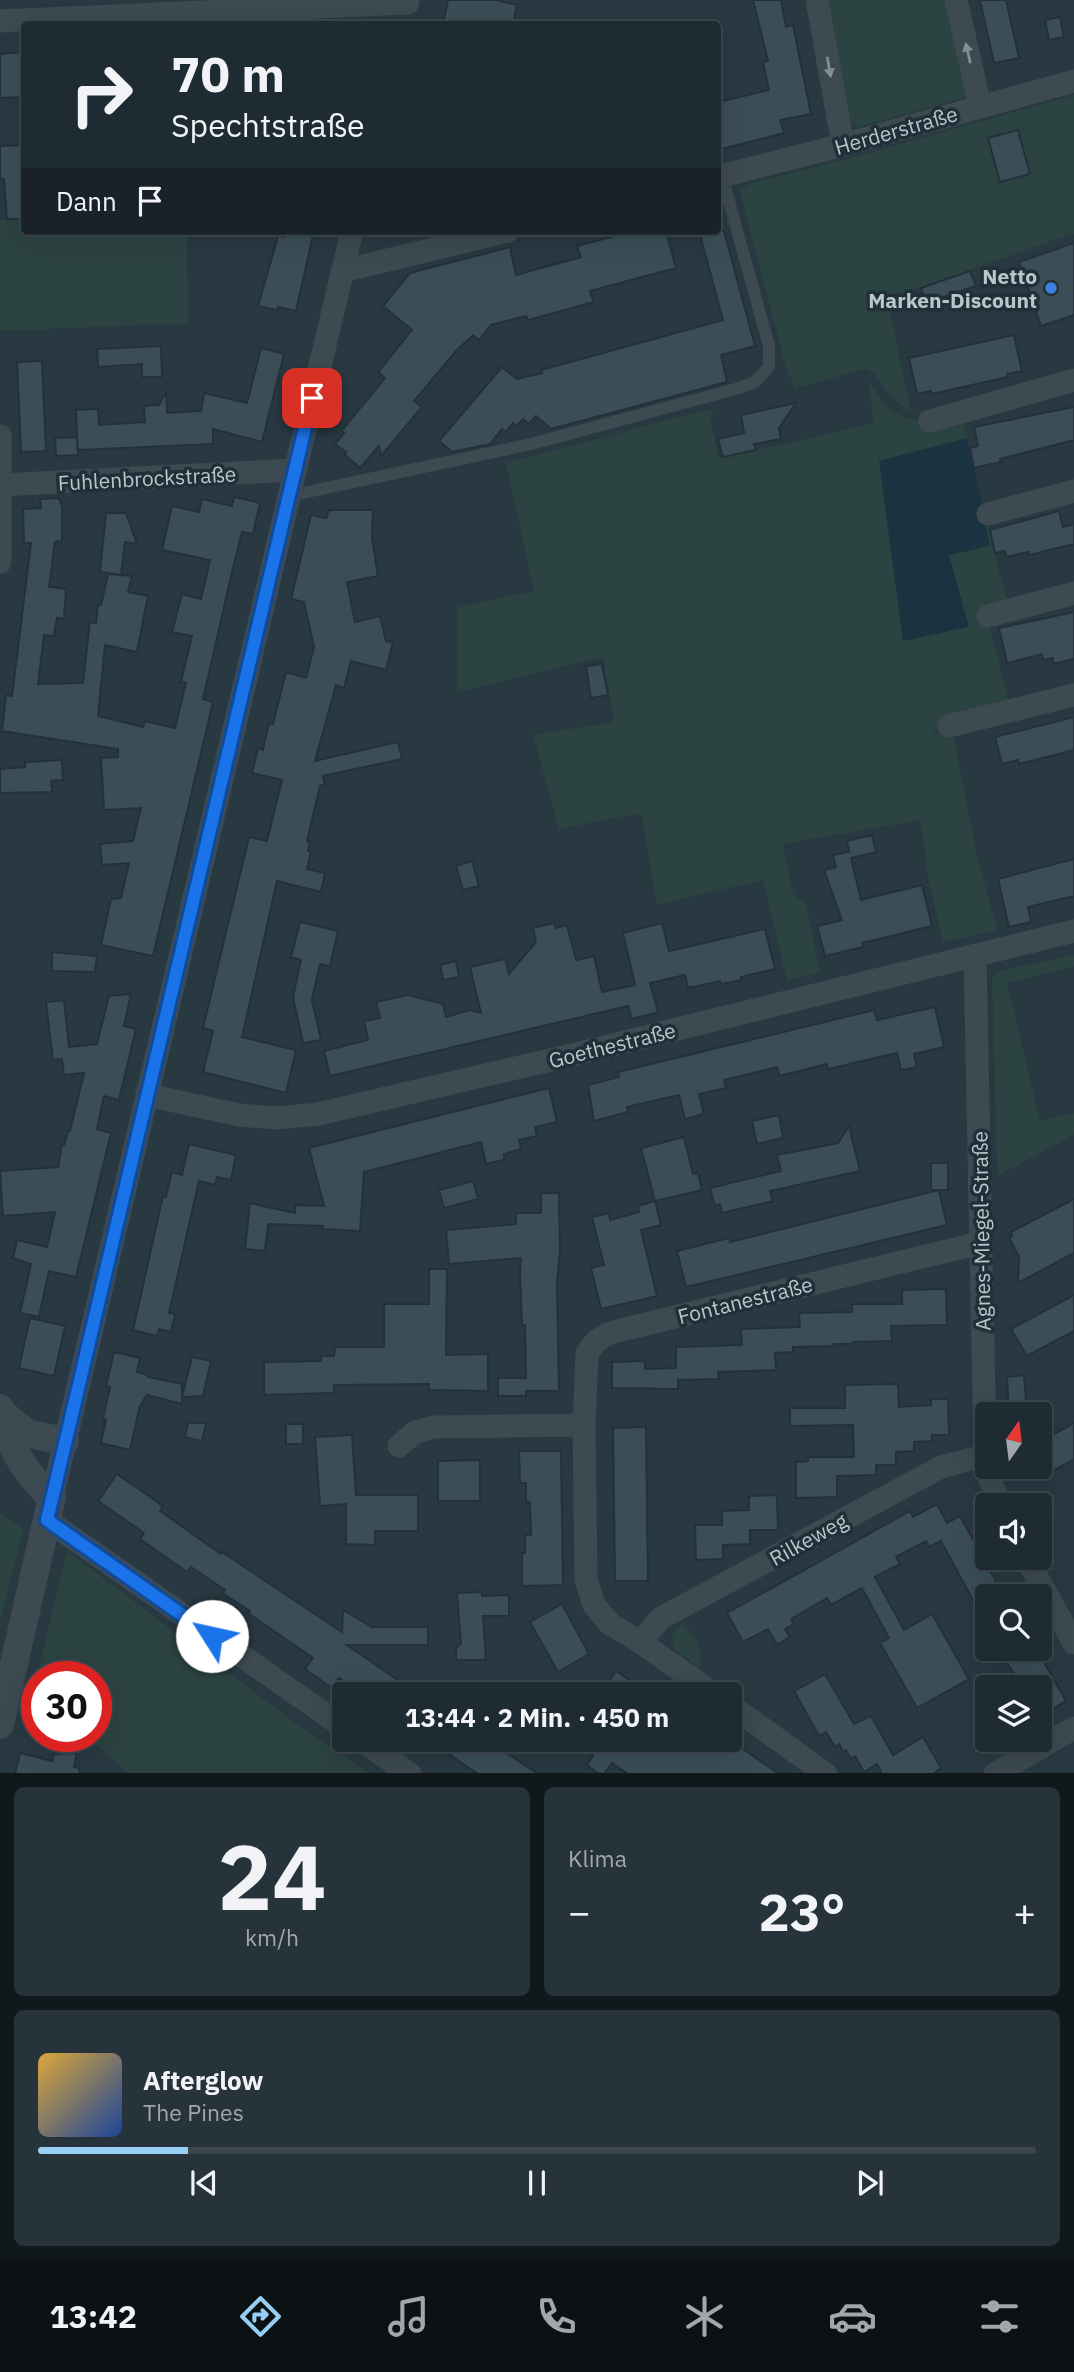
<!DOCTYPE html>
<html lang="de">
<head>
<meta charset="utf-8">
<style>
	body { margin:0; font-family:"IBM Plex Sans",sans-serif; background:#27333a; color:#f1f3f6; height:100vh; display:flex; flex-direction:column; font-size:26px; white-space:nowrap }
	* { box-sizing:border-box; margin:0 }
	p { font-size:23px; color:#a1a7ac }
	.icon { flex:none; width:38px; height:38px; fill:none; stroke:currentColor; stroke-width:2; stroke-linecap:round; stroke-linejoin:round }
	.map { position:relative; height:1773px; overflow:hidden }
	.panel { display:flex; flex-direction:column; gap:14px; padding:14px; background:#11181c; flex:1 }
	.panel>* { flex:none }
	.guide { position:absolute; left:21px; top:21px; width:700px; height:214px; border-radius:7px; box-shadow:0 7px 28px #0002,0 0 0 2px #3c474d; background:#1f2b32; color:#f1f3f6; overflow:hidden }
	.needle { width:46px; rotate:14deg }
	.controls { position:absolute; left:975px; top:1402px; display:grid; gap:14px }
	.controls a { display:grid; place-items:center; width:77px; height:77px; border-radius:7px; background:#1f2b32; box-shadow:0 7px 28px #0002,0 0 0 2px #3c474d; font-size:35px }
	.speed { position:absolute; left:21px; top:1661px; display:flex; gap:14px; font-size:35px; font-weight:700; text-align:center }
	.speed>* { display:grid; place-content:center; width:91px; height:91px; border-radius:50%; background:#1f2b32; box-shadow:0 7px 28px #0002,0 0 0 2px #3c474d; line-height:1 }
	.speed .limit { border:10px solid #d22; background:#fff; color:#111 }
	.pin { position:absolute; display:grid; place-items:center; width:60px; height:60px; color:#fff; margin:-30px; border-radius:14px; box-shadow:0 4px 10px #0006 }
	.me { position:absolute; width:77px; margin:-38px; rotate:305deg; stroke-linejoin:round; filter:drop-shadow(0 0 5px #0008) }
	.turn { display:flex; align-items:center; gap:24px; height:147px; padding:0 35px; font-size:32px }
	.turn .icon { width:91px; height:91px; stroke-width:2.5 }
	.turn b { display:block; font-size:49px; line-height:60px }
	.then { display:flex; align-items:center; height:66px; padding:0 35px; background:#0003; gap:14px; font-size:26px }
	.big { font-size:52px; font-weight:700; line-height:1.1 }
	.panel .widget { flex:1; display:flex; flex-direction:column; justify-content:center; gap:10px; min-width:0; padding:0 24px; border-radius:10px; background:#27333a }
	.panel .dial { align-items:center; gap:0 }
	.dial b { font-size:91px; line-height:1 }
	.song { display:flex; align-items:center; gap:21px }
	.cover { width:84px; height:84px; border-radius:10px; background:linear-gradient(135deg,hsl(40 70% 55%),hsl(220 70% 35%)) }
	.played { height:7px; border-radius:4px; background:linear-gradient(90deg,#97cff4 15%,#3c474d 15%) }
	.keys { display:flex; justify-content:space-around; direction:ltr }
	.heat { display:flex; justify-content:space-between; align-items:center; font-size:38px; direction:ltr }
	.panel .tiles { flex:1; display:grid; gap:14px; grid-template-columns:1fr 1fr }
	.widget:last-child { grid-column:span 2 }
	.trip { position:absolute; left:332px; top:1682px; width:410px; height:70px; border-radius:7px; background:#1f2b32; box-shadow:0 7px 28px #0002,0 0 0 2px #3c474d; font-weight:700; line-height:70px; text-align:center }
	.menu { display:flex; height:112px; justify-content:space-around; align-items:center; background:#0c1114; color:#a1a7ac }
	.menu .icon { width:49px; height:49px }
	.menu .selected { color:#97cff4 }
	.menu b { font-size:32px; color:#f1f3f6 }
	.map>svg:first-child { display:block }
	.green { fill:#2b4341 }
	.water { fill:#1b3341 }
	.building { fill:#3b4e58; stroke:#24313a; stroke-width:2 }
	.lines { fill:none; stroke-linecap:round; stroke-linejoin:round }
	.service { stroke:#3d4a52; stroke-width:12 }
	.minor { stroke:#3d4a52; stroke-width:23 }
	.tertiary { stroke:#3d4a52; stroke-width:28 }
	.oneway { fill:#828e95 }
	.route-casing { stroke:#114b97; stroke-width:18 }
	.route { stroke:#1a73e8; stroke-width:12 }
	.shop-dot { fill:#3f7fe0; stroke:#212f38; stroke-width:2.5 }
	.labels { text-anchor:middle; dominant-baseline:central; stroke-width:7; stroke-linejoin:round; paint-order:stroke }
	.street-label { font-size:21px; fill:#bac5cc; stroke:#212f38 }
	.poi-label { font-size:21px; font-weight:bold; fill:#bac5cc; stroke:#212f38; text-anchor:end }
</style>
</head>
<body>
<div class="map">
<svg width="1074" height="1774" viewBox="0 0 1074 1774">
	<rect width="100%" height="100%" fill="#293942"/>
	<g class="green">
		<polygon points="828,0 946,0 967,97 858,127 850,120"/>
		<path d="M1074 95V233L887 299 910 408 918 413 957 402 923 416C911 411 897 405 889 394 881 385 879 374 866 369L795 388 785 364 739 187 851 158Z"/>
		<polygon points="24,218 24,231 187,231 188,323 0,331 0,220"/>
		<path d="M868 380C873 387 882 404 887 407 912 426 932 422 961 418L967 438 879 461 949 555 987 523 1007 602 989 624 1009 703 941 718 942 728 934 732 935 735 941 732 953 733 976 851 997 930 943 942 928 878 921 820 783 844 793 894 806 904 820 972 787 981 763 880 657 905 641 813 559 829 533 735 614 722 603 657 457 692 458 607 534 591 506 463 709 409 716 413 709 415 719 459 874 423Z"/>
		<polygon points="1074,955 1074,966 1007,983 1040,1121 1074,1113 1074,1135 999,1175 997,1172 992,978 997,972 1004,970"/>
		<polygon points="0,1513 23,1529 0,1622"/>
		<polygon points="67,1551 301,1727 369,1773 129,1773 86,1736 96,1736 96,1676 37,1676"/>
		<path d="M682 1624C695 1631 703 1654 700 1669L673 1648 672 1635Z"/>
	</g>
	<polygon class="water" points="967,438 983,507 978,508 982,524 985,523 990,546 949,555 969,627 903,641 879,461"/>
	<g class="building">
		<polygon points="448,0 495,0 517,5 513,24 443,24"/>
		<polygon points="753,0 781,0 786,27 793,25 811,114 780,120 784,133 718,150 718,102 769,90 763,62 768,61"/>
		<polygon points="980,0 1006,0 1019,58 994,63"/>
		<polygon points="1060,17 1064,37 1049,40 1045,20"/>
		<polygon points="24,52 24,97 0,98 0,54"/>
		<polygon points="1018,130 1030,174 1000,182 988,138"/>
		<polygon points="24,145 24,219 7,219 4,179 0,180 0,146"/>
		<polygon points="285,231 314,231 296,311 278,307 277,310 258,306 278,236 284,237"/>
		<polygon points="634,231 666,231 676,268 590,291 594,302 528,320 526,316 491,325 479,340 473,335 456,351 414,401 422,407 381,456 379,446 360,468 344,454 346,452 335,444 344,433 342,430 385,378 378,372 412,330 383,306 410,273 510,247 516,275 581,257 577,246"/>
		<polygon points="699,231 724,231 755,346 721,355 727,382 551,429 536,416 529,424 523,419 517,426 513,423 506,432 502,429 490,444 452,452 439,441 502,367 517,379 542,373 541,370 723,320"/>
		<polygon points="1074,243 1074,315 1041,326 1019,262"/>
		<polygon points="970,271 976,286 926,303 921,288"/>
		<polygon points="1014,335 1022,371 1007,374 1008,377 932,394 931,391 917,394 909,358"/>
		<polygon points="161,346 162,377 142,377 142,364 98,367 97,349"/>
		<polygon points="261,348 284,354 262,442 213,429 213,444 78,450 77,438 78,455 56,456 55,438 77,437 76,410 98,409 99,425 145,422 144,406 159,405 166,392 167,413 201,411 204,393 247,403"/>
		<polygon points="42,361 46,451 21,452 17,362"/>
		<polygon points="796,403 779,428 781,439 754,444 756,450 723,457 718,439 744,433 741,415"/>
		<polygon points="1074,407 1074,440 1000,459 1001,462 974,468 970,448 978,446 974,427"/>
		<polygon points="234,497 260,503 253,534 242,532 233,568 203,699 213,702 153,956 101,945 111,899 121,898 129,863 102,865 100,844 133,841 141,808 104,810 101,758 118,757 118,749 2,731 6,695 12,696 31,543 24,543 23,509 41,508 40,499 59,498 62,507 62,541 55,542 49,587 66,589 64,619 57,618 54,636 44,635 38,684 83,683 90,622 96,623 98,605 101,605 108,574 121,575 100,572 106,513 126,513 137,544 125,542 121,575 132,576 128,592 148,596 137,652 105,645 98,716 143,727 145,721 175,728 186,683 181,682 192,636 172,632 182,594 201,599 210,560 162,550 172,506 199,512 202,499 232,506"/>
		<polygon points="329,510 373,510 372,538 378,576 347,582 355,622 380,616 386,641 393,642 386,670 351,661 344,688 336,685 315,761 398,742 402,759 323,776 325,784 320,786 307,841 310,841 308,851 311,852 307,869 325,873 321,892 277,881 242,1037 296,1050 286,1093 203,1072 213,1031 203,1028 249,837 267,841 282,780 252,773 258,748 263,750 269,723 273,724 286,672 306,678 314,647 304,602 291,599 311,515 326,518"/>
		<polygon points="1059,511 1063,527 1074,524 1074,544 1029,555 1028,552 1006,557 1005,551 995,553 990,530"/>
		<polygon points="1074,612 1074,659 1054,664 1053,658 1043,660 1042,654 1007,663 999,628"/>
		<polygon points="602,664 608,695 591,698 586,666"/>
		<polygon points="1074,717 1074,750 1019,764 1018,760 1002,764 995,737"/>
		<polygon points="62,760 63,780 51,781 52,792 0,793 0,769 25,767 25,762"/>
		<polygon points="872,835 876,852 851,858 861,900 922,885 932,926 862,943 863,947 825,956 817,926 842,920 824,870 836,867 833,855 849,852 847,841"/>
		<polygon points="1074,859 1074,896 1028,907 1031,922 1009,927 998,879"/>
		<polygon points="472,861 479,886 463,890 456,866"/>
		<polygon points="300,922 338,931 330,966 320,964 312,1000 321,1040 303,1043 293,997 301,960 291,957"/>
		<polygon points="554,923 556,928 567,925 576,960 594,956 602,992 635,985 623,933 662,923 669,951 765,929 775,969 741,977 741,980 721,984 720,981 688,988 685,975 650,983 658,1012 632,1019 628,1006 330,1076 324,1051 368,1040 364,1021 380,1018 376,1002 408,995 443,1004 446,1017 470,1010 481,1013 470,967 505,959 509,974 536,942 533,928"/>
		<polygon points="52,952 97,956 95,972 52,971"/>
		<polygon points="456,961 459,977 443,980 440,965"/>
		<polygon points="131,994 124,1026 136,1029 119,1100 104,1096 97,1129 111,1133 76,1277 49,1271 39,1317 20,1313 31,1264 13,1258 17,1240 47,1247 55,1212 3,1216 0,1171 58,1167 62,1145 64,1145 68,1131 70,1131 84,1073 64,1075 62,1059 53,1060 46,1002 64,1000 69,1047 97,1044 109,996"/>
		<polygon points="935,1007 944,1047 914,1054 917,1067 901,1070 897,1053 828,1069 827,1064 779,1076 777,1067 724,1080 726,1088 699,1094 704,1114 685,1119 679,1095 627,1107 628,1112 594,1121 588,1085 619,1077 618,1072 874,1010 877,1020"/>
		<polygon points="549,1088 557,1122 535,1127 537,1136 519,1140 521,1149 504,1154 504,1160 486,1164 481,1142 364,1172 360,1231 323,1229 323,1226 268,1224 265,1251 245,1249 250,1203 295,1213 295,1205 324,1206 309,1148"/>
		<polygon points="779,1115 783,1138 757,1144 752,1121"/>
		<polygon points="849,1126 860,1171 770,1191 773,1201 722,1213 720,1204 715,1206 710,1188 781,1171 777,1155 838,1143"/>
		<polygon points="684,1137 693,1174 698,1173 702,1190 655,1201 641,1148"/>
		<polygon points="189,1144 236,1155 231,1180 217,1177 215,1185 199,1181 169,1313 175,1314 171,1332 159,1329 157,1336 133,1330 163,1196 166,1197 172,1172 182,1175"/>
		<rect x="931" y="1163" width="17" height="27"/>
		<polygon points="473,1181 478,1199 444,1208 439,1190"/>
		<polygon points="939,1190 947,1225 686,1287 677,1251 729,1238 730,1242"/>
		<polygon points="541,1193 559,1193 560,1251 557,1283 559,1391 526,1391 526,1396 498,1396 498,1378 526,1378 525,1325 522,1325 520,1274 521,1258 449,1264 446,1230 516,1224 516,1213 541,1213"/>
		<polygon points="1074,1199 1074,1253 1018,1283 1019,1257 1009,1237 1012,1236 1011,1232"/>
		<polygon points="655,1201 661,1225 641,1230 657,1296 601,1309 591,1268 604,1265 592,1217 609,1213 610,1220 639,1212 638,1206"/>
		<polygon points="429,1269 447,1269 446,1355 488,1354 488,1391 429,1390 429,1384 334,1385 334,1393 264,1395 264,1362 321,1361 321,1356 334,1356 335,1347 384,1347 384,1304 429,1304"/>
		<polygon points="946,1289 947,1325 891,1326 892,1341 853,1342 853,1344 834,1344 834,1346 793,1347 793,1352 775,1353 776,1370 718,1372 719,1379 678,1380 678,1389 612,1388 612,1362 645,1361 645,1369 676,1368 676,1347 742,1345 741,1329 800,1327 799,1313 852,1312 852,1304 902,1304 902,1290"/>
		<polygon points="1074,1295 1074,1331 1027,1356 1011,1329"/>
		<polygon points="30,1318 65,1326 54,1376 19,1368"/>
		<polygon points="114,1352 140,1358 137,1372 148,1375 148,1377 182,1384 182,1404 147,1395 140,1406 130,1450 101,1443 106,1420 103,1419 110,1387 106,1386"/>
		<polygon points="192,1357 211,1361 203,1396 182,1397"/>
		<polygon points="1024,1375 1027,1414 1009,1414 1007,1377"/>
		<polygon points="898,1384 899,1407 931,1405 931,1399 948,1399 949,1435 932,1435 932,1441 914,1442 914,1451 896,1452 896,1465 876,1465 876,1475 837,1476 837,1497 796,1498 796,1462 808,1461 808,1457 854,1457 853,1425 790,1426 790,1408 845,1408 845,1385"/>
		<polygon points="188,1423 206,1423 202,1441 185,1437"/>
		<polygon points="1074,1423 1074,1459 1040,1478 1040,1442"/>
		<rect x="286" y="1424" width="17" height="20"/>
		<polygon points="646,1427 648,1581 615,1581 613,1428"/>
		<polygon points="352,1435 356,1495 418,1495 418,1531 375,1531 375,1545 346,1544 346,1504 320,1506 315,1437"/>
		<polygon points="519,1451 561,1451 563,1585 522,1586 522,1553 525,1553 525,1535 531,1535 530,1502 526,1502 526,1483 520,1483"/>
		<polygon points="480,1460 480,1501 438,1501 438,1461"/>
		<polygon points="117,1474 163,1506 160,1511 221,1554 222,1552 342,1632 343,1610 372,1627 428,1627 428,1645 347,1645 418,1694 362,1694 339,1678 332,1688 305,1669 313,1658 248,1613 250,1611 222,1593 225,1590 191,1567 187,1572 140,1539 144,1533 98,1501"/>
		<polygon points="777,1495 778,1530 750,1530 750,1544 723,1545 723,1559 696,1560 695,1525 722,1525 722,1511 749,1510 749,1496"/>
		<polygon points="937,1504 947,1523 960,1516 1004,1596 987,1596 987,1626 941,1541 929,1547 926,1541 896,1557 900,1564 875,1577 904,1630 932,1614 969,1679 917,1708 880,1643 889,1638 862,1588 831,1605 827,1598 791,1619 794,1624 785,1629 790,1637 777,1645 768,1629 743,1642 727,1613 910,1511 913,1517"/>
		<polygon points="482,1592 482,1596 509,1595 509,1616 483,1616 486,1660 456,1660 456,1648 461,1644 457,1593"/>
		<polygon points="562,1604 589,1654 558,1672 530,1622"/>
		<polygon points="999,1648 1036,1648 1066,1701 1040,1716 1040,1687 1021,1687"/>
		<polygon points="616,1671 650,1694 600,1694"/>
		<polygon points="825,1674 854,1724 871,1716 893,1755 923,1737 941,1768 933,1774 882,1774 877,1764 864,1772 855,1756 851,1759 846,1750 843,1752 839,1744 835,1747 826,1732 819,1736 794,1691"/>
		<polygon points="428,1740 487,1740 538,1774 478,1774"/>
		<polygon points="612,1740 730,1740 779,1774 628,1774 612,1763 604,1774 599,1774 587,1765 598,1747 601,1750"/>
		<polygon points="20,1753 52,1761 54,1754 77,1753 74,1767 80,1768 79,1774 15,1774"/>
	</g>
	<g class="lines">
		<polyline class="service" points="289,496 531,444 736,389 755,382 769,367 769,346 722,176"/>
		<g class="minor">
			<polyline points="817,0 843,145"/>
			<polyline points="956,0 980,105"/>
			<polyline points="0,21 408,3"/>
			<polyline points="718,177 843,145 1074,81"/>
			<polyline points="342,271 508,231"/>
			<polyline points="930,421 1074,380"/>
			<polyline points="0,436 0,484"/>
			<polyline points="0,485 295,470"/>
			<polyline points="0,489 0,562"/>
			<polyline points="988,514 1074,491"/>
			<polyline points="988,616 1074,593"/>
			<polyline points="949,726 1074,695"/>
			<polyline points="975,955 985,1448 988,1474 1000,1505"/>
			<polyline points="147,1095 239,1115 277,1118 318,1114 572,1055 1074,931"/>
			<polyline points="399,1446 415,1432 434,1427 584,1425"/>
			<polyline points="52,1497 352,231"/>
			<polyline points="47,1520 345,1728"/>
			<polyline points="1026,1558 1074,1643"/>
			<polyline points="640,1642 661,1618 941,1467 986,1455"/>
			<path d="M714 1694 640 1642 610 1624 594 1605 586 1579 584 1425 587 1354C594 1342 600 1337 613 1332L980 1243"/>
			<polyline points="730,1705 826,1774"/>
			<polyline points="361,1740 410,1774"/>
			<polyline points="995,1774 1074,1728"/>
		</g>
		<g class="tertiary">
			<path d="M0 1408C3 1415 3 1422 6 1429 15 1455 31 1480 52 1497L0 1725"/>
			<polyline points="2,1413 29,1434 65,1441"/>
		</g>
	</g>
	<defs><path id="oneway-solid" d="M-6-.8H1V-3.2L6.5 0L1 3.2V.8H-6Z" transform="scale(1.75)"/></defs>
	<g class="oneway">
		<use href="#oneway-solid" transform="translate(968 53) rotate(-103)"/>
		<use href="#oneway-solid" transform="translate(829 67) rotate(80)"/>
	</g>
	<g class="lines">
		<g class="route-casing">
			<polyline id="route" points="212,1636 47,1520 312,398"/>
		</g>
		<use href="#route" class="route"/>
	</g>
	<circle class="shop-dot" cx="1051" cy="288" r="7"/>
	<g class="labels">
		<g class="street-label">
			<text transform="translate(896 130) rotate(-16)">Herderstraße</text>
			<text transform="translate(147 478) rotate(-3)">Fuhlenbrockstraße</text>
			<text transform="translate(612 1045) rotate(-14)">Goethestraße</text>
			<text transform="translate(981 1231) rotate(-91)">Agnes-Miegel-Straße</text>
			<text transform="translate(745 1300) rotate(-14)">Fontanestraße</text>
			<text transform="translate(808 1539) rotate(-29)">Rilkeweg</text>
		</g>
		<g class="poi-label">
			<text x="1037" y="276">Netto<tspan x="1037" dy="24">Marken-Discount</tspan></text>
		</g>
	</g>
</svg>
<div class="controls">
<a><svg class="needle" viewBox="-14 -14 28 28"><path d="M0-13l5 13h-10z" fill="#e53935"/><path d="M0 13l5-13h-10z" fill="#a1a7ac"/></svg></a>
<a><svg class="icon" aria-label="sound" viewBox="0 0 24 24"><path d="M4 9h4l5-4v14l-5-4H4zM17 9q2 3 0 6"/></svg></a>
<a><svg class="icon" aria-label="search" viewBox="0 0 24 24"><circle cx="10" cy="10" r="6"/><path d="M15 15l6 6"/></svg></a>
<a><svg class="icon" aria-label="layers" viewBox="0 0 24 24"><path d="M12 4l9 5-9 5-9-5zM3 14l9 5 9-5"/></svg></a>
</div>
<div class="speed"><div class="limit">30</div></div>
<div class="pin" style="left:312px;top:398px;background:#d93025"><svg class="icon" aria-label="arrive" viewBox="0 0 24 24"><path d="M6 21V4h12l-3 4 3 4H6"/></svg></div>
<svg class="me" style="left:212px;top:1636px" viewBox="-20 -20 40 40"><circle r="19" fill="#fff"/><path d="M0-13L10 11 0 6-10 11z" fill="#1a73e8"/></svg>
<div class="trip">13:44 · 2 Min. · 450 m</div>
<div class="guide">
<div class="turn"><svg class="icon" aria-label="right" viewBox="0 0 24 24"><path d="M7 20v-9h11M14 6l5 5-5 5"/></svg><div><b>70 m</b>Spechtstraße</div></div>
<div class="then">Dann<svg class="icon" aria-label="arrive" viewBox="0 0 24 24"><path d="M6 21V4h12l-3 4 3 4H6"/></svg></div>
</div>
</div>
<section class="panel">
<div class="tiles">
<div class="widget dial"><b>24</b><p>km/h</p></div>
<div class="widget"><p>Klima</p>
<div class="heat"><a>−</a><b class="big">23°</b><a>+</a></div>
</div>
<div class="widget">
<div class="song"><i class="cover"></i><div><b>Afterglow</b><p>The Pines</p></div></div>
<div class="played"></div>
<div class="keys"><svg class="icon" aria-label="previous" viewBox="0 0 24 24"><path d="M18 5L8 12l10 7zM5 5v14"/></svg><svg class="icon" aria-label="pause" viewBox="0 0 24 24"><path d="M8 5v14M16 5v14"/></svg><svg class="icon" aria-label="next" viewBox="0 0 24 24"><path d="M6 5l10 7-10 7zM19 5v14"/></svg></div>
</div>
</div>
</section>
<nav class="menu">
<b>13:42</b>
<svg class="icon selected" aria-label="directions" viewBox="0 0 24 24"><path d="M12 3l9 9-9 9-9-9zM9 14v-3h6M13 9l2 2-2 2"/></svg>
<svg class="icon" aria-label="music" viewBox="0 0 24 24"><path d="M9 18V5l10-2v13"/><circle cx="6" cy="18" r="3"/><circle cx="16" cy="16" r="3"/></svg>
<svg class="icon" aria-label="phone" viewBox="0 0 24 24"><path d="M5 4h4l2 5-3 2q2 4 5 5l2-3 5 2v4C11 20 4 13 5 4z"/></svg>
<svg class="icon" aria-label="climate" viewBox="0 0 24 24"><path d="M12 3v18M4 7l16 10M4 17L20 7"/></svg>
<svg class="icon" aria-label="car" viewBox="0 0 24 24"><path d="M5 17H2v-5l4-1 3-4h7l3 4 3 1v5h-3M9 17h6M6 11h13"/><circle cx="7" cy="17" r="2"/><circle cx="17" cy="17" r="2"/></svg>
<svg class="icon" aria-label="filters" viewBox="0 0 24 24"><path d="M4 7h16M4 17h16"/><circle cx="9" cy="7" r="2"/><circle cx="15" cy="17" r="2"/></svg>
</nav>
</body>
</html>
